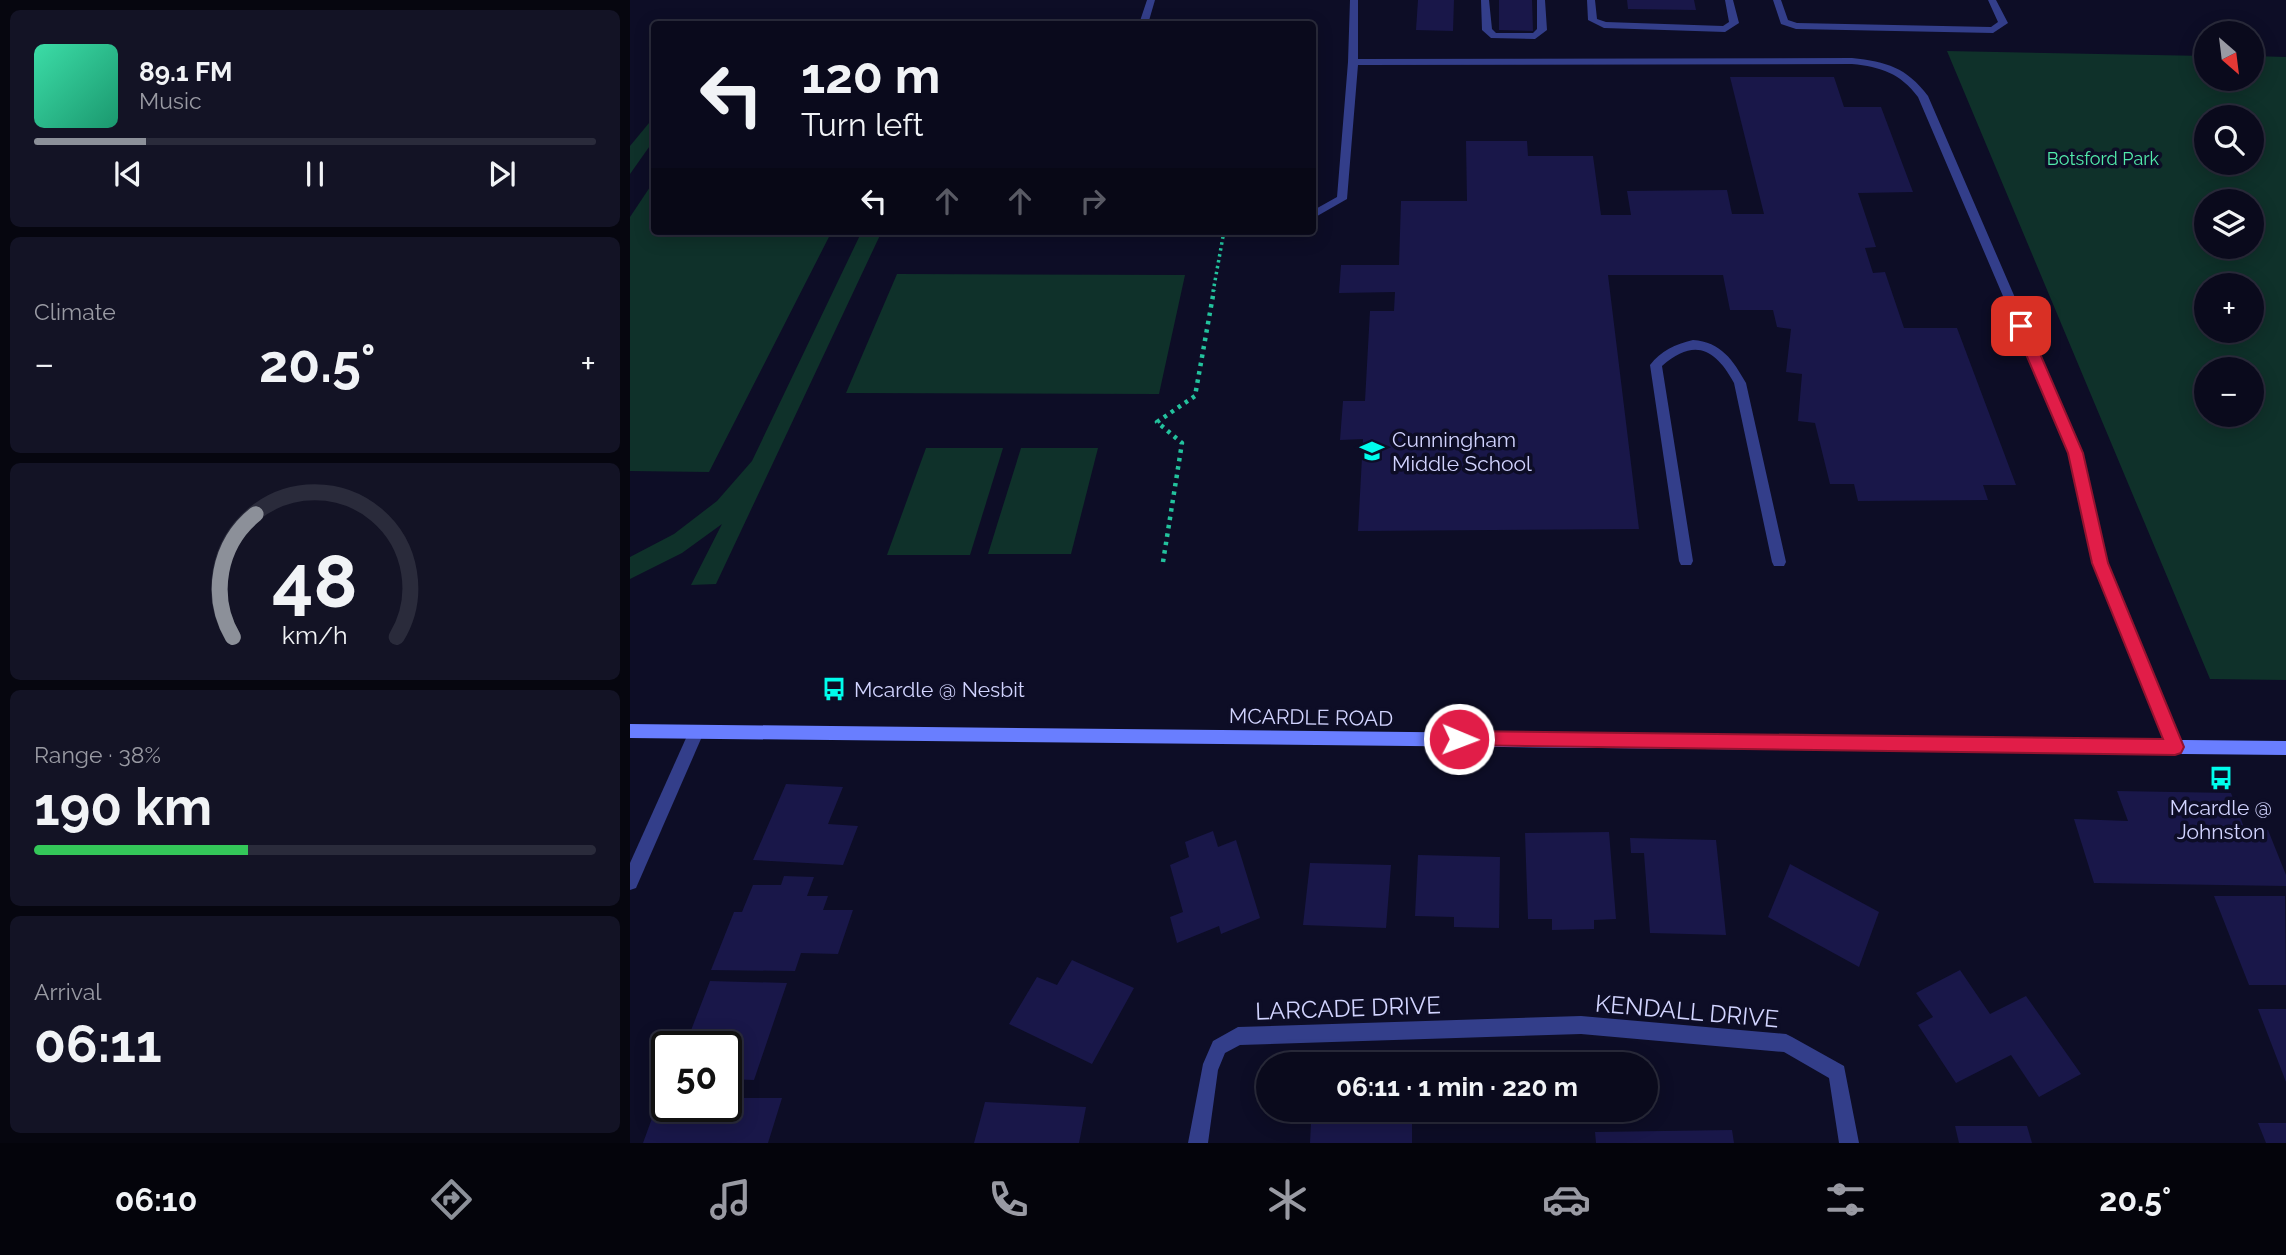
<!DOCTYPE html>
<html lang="en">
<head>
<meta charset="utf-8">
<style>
	body { margin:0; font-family:Raleway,sans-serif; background:#131325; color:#f1f3f6; height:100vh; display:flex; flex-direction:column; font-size:26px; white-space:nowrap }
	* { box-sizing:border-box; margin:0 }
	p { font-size:23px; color:#999aa3 }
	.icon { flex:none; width:38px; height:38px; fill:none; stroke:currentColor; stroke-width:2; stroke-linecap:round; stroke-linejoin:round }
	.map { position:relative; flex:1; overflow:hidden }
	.panel { display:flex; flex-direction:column; gap:10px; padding:10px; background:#06060f; width:630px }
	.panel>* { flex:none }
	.top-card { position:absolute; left:21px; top:21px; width:665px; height:214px; border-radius:7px; box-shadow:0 4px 18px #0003,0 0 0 2px #2a2b3b; background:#0a0a1c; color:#f1f3f6; overflow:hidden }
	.needle { width:46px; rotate:152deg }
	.tools { position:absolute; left:1564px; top:21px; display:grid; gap:14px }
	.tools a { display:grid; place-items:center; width:70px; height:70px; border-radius:50%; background:#0a0a1c; box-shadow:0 4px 18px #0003,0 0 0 2px #2a2b3b; font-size:35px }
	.speed { position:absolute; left:21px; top:1031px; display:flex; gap:14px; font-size:35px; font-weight:700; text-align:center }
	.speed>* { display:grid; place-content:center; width:91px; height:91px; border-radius:50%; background:#0a0a1c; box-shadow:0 4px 18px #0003,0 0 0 2px #2a2b3b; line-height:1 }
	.speed .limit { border:4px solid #111; border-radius:10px; background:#fff; color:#111 }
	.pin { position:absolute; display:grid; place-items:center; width:60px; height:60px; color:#fff; margin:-30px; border-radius:14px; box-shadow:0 4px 10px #0006 }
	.me { position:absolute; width:77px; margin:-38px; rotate:91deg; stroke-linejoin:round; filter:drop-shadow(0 0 5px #0008) }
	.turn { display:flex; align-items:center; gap:24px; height:147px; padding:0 35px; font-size:32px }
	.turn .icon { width:91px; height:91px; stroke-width:2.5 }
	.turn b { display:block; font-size:49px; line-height:60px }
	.lanes { display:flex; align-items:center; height:66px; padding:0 35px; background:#0003; justify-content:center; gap:35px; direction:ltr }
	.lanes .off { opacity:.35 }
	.big { font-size:52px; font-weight:700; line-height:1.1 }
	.panel .card { flex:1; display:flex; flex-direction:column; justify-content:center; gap:10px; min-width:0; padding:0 24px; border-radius:10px; background:#131325 }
	.panel .dial { align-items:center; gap:0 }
	.dial svg { height:182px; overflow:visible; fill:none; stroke:#2a2b3b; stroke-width:7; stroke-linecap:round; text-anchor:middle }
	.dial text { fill:#f1f3f6; stroke:none }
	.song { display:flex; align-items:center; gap:21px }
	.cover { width:84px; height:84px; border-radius:10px; background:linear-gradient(135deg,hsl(160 70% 55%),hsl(160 70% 35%)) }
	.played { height:7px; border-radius:4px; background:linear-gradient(90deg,#8c9099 20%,#2a2b3b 20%) }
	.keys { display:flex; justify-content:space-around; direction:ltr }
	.heat { display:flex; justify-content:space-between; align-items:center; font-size:38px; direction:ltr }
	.charge { height:10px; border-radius:5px; background:linear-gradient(90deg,#34c759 38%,#2a2b3b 0) }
	.trip { position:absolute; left:626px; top:1052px; width:402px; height:70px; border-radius:35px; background:#0a0a1c; box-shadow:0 4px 18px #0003,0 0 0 2px #2a2b3b; font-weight:700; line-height:70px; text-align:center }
	.menu { display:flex; height:112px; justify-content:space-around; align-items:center; background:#04040b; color:#999aa3 }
	.menu .icon { width:49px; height:49px }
	.menu .active { color:#8c9099 }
	.menu b { font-size:32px; color:#f1f3f6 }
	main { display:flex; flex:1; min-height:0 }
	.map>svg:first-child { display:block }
	.green { fill:#0f312a; fill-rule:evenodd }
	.building { fill:#191749 }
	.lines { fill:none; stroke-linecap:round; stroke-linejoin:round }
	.path-far1 { stroke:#23c29d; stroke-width:3.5; stroke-dasharray:2.5 3.5; stroke-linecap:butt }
	.path { stroke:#23c29d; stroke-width:4.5; stroke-dasharray:3.5 5; stroke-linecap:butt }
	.lane { fill:#333e8a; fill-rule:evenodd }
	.street { fill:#333e8a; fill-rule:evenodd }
	.secondary { fill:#697eff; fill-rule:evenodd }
	.route { fill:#e11d48; stroke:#92132f; stroke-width:2 }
	.labels { text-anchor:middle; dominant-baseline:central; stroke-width:7; stroke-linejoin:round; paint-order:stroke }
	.far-park-label { font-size:18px; fill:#52ebab; stroke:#0d0d26 }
	.poi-label { font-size:21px; fill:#d2d4ff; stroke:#0d0d26; text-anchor:start }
	.street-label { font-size:21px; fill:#d2d4ff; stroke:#0d0d26 }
	.near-street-label { font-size:24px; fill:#d2d4ff; stroke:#0d0d26 }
</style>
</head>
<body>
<main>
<section class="panel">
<div class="card">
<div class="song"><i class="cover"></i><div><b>89.1 FM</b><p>Music</p></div></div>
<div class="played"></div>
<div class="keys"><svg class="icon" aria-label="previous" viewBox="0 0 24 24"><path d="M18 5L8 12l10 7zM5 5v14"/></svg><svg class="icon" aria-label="pause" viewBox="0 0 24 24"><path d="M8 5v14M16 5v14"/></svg><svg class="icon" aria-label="next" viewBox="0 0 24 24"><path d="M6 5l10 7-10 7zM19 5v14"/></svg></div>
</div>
<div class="card"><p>Climate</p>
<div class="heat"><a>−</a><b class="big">20.5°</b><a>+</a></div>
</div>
<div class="card dial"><svg viewBox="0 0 100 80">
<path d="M14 69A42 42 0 1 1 86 69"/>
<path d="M14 69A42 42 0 0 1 24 15" stroke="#8c9099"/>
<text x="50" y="56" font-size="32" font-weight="700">48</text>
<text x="50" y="72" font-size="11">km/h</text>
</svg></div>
<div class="card"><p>Range · 38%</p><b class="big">190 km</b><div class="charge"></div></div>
<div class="card"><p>Arrival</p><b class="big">06:11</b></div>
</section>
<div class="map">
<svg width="1656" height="1143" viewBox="0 0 1656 1143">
	<rect width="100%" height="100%" fill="#0d0d26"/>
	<g class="green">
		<path d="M1317 51 1577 56V79H1622V56L1656 57V680L1580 679ZM1577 117H1622V163H1577ZM1577 201H1622V247H1577ZM1577 285H1622V331H1577ZM1577 369H1622V415H1577Z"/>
		<polygon points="24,117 24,140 0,174 0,146"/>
		<polygon points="24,181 24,231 202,231 79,472 0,471 0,217"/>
		<polygon points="232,231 252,231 86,584 61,585 92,524 52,553 0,579 0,557 44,534 87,501 122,461"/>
		<polygon points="267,274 555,275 529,394 216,393"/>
		<polygon points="296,448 373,448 340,555 257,555"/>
		<polygon points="391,448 468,448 441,554 358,554"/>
	</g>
	<g class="building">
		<polygon points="788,0 824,0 823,31 786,30"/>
		<polygon points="869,0 902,0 903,31 869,30"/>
		<polygon points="997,0 1064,0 1066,10 998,9"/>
		<polygon points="1100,77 1204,77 1214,107 1251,107 1283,192 1228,193 1246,247 1235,248 1243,273 1255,272 1274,328 1327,328 1386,485 1353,485 1358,500 1228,501 1224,484 1200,484 1185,423 1168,421 1172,374 1156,372 1161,329 1147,327 1143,310 1100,310 1093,275 978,275 1009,529 728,531 733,439 710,440 713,401 735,401 740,311 764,311 765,292 709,293 711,265 769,265 771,201 837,201 836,141 897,141 898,156 963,156 971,215 1001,215 997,191 1097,190 1102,214 1134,214"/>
		<polygon points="156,784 213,787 198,824 228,826 213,865 123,860"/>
		<polygon points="1487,791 1601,793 1615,830 1638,830 1656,875 1656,886 1464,883 1444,819 1498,821"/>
		<polygon points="583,831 588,847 606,840 630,918 591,934 589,926 547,943 540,917 553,912 540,865 559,857 555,842"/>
		<polygon points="979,832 986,919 964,920 964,929 922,930 922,919 898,919 895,833"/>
		<polygon points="1000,838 1086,840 1096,935 1020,933 1014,853 1001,853"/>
		<polygon points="788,855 870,857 869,928 824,927 824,917 785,916"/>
		<polygon points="680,863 761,865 756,928 673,925"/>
		<polygon points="1160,864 1249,912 1229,967 1138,917"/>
		<polygon points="154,876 184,877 177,896 198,896 193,910 223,910 208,954 171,953 165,971 81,970 104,912 112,912 123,885 151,885"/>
		<polygon points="1584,896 1655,896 1656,985 1619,985"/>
		<polygon points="442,960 504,988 462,1064 379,1024 407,977 427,985"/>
		<polygon points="1330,970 1360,1014 1396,996 1451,1074 1409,1097 1381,1055 1326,1083 1288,1025 1303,1017 1286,993"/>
		<polygon points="80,981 157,983 124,1080 96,1079 96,1046 55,1046"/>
		<polygon points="1628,1009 1656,1009 1656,1082"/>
		<polygon points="96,1098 152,1098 138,1143 13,1143 29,1099 37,1099 37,1106 96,1106"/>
		<polygon points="355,1102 456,1107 449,1143 344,1143"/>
		<polygon points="782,1122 782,1143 680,1143 681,1123"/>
		<polygon points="1628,1123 1656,1123 1656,1143 1636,1143"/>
		<polygon points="1325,1126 1397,1126 1402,1143 1329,1143"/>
		<polygon points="1102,1130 1104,1143 966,1143 965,1132"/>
	</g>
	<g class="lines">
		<polyline class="path-far1" points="583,292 594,231"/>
		<polyline class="path" points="533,562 552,443 527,422 565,396 584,290"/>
		<g class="lane">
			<polygon points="517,0 525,0 518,24 509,24"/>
			<path d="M720 0H728V59L1222 58C1257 62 1276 67 1298 96L1452 453 1477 563 1553 747 1550 752 1545 754 1540 752 1463 563 1440 453 1288 97C1270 73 1251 67 1222 64L728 65 717 199 682 219V211L707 197 718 62Z"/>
			<polygon points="851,0 859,0 862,29 866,33 903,33 907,29 907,0 915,0 917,30 905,39 861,38 852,30"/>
			<polygon points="957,0 965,0 967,19 976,22 1093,26 1099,22 1095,0 1103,0 1109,23 1095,32 974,28 958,20"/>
			<polygon points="1143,0 1151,0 1158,20 1167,23 1361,27 1368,22 1358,0 1366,0 1378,23 1363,33 1166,29 1151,24"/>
			<path d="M1063 340C1091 342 1103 360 1116 383L1156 562 1154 566H1144L1142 562 1104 383C1085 348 1064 338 1032 366L1063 561 1061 565H1051L1049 561 1020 365C1031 351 1045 344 1063 340Z"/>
		</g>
		<g class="street">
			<polygon points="66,725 71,727 74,732 6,888 0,890 0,863 61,727"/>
			<polygon points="951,1016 1156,1034 1162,1037 1214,1066 1229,1143 1209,1143 1199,1078 1154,1052 951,1034 610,1045 595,1053 588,1070 578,1143 558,1143 573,1064 583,1041 608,1027"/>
		</g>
		<polygon class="secondary" points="0,724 1656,741 1656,755 0,738"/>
	</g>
	<polygon class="route" points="1391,321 1398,326 1453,453 1478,563 1554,747 1551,753 1545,755 823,745 820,739 823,734 829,731 1533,739 1462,563 1438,453 1384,326"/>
	<defs>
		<g id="school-bare" transform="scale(1.89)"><path d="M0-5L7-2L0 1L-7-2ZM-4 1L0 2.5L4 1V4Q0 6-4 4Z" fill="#00fdec" stroke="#0d0d26" stroke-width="2.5" paint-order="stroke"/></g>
		<g id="bus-bare" transform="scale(1.89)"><path d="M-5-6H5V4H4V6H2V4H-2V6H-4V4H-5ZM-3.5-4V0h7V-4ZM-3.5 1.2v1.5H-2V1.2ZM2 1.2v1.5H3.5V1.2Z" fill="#00fdec" stroke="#0d0d26" stroke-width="2.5" paint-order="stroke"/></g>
	</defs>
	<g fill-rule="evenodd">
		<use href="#school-bare" x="742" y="451"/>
		<use href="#bus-bare" x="204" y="689"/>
		<use href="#bus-bare" x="1591" y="778"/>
	</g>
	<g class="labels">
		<g class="far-park-label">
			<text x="1473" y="158">Botsford Park</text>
		</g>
		<g class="poi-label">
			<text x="762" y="439">Cunningham<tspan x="762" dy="24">Middle School</tspan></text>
			<text x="224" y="689">Mcardle @ Nesbit</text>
			<text x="1591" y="807" text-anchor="middle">Mcardle @<tspan x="1591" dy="24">Johnston</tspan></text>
		</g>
		<g class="street-label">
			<text transform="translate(681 717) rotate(1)">MCARDLE ROAD</text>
		</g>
		<g class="near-street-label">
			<text transform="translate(718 1008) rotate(-2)">LARCADE DRIVE</text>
			<text transform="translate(1057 1011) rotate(5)">KENDALL DRIVE</text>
		</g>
	</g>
</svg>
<div class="tools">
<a><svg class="needle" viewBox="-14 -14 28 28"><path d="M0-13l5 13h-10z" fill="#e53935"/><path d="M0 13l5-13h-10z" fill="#999aa3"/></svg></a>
<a><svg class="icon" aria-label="search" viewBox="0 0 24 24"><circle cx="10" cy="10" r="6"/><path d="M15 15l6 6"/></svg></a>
<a><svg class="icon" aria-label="layers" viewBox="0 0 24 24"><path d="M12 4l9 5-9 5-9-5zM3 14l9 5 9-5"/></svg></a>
<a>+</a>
<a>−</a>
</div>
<div class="speed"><div class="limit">50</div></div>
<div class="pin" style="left:1391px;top:326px;background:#d93025"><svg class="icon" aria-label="arrive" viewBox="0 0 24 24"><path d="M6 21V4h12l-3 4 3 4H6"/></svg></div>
<svg class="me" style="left:829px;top:739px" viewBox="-20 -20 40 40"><circle r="17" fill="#e11d48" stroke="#fff" stroke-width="3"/><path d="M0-11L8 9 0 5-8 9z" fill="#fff"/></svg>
<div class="trip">06:11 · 1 min · 220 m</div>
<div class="top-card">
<div class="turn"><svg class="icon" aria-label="left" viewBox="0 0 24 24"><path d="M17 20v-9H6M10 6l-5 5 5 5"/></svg><div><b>120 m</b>Turn left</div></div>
<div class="lanes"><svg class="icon" aria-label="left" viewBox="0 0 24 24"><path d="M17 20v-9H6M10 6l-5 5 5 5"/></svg><svg class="icon off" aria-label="ahead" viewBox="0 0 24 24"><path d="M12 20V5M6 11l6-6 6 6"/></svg><svg class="icon off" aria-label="ahead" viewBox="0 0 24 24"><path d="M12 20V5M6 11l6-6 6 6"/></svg><svg class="icon off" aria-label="right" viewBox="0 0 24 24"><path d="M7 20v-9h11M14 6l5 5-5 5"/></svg></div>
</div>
</div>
</main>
<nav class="menu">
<b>06:10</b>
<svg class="icon active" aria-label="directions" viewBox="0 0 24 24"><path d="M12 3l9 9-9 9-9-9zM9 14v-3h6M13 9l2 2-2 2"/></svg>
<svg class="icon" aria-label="music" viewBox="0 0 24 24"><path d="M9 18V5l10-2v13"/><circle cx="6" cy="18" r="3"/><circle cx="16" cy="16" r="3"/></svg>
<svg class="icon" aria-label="phone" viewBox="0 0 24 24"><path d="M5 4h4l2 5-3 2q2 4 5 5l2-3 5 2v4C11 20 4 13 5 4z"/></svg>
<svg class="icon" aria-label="climate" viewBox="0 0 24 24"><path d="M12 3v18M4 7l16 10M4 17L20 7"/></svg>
<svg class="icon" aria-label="car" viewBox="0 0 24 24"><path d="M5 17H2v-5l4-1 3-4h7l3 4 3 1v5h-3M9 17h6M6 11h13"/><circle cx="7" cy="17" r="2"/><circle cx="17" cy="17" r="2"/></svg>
<svg class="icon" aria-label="filters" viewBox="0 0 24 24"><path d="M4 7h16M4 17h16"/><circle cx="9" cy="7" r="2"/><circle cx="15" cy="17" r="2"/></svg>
<b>20.5°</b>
</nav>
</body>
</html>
